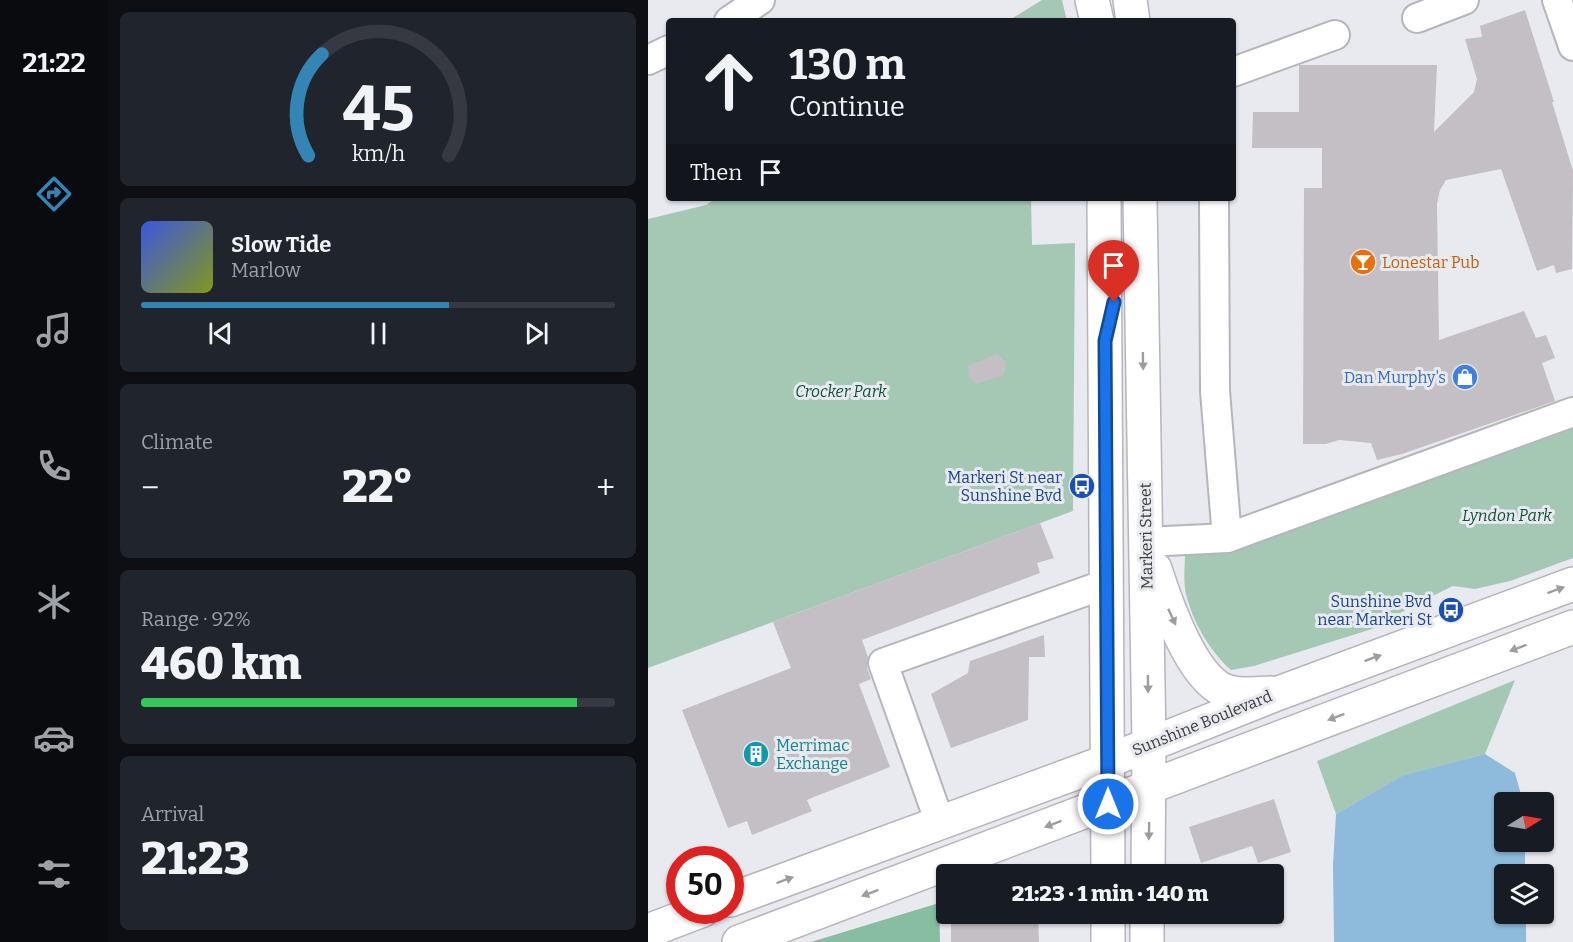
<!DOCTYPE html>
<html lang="en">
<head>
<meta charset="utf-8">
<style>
	body { margin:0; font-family:Bitter,serif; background:#20242c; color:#f1f3f6; height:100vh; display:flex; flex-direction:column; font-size:22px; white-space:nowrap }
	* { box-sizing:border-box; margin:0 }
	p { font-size:20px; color:#9ea1a6 }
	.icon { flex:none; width:33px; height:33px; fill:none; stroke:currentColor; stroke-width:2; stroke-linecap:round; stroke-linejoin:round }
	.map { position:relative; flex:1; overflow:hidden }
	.side { display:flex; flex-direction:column; gap:12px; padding:12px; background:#0d0f14; width:540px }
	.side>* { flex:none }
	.hud { position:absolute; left:18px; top:18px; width:570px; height:183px; border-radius:6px; box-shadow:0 2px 4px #0004; background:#171b24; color:#f1f3f6; overflow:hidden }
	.needle { width:39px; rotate:79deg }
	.tools { position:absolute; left:846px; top:792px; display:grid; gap:12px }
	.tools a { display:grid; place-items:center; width:60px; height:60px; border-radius:6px; background:#171b24; box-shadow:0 2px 4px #0004; font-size:30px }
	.speed { position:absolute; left:18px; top:846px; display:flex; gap:12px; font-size:30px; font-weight:700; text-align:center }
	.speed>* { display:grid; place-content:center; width:78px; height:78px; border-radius:50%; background:#171b24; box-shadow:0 2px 4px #0004; line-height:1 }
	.speed .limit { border:9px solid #d22; background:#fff; color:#111 }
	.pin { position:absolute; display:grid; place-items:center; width:51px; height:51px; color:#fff; margin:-62px -26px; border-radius:50% 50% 50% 0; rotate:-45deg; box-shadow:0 0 6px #0007 }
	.pin .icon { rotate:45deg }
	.me { position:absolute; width:66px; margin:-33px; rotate:0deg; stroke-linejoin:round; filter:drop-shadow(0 0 4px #0008) }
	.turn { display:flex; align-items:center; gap:21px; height:126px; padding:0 24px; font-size:27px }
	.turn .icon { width:78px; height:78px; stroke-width:2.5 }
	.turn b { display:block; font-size:42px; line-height:51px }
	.then { display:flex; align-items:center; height:57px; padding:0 24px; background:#0003; gap:12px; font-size:22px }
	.big { font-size:45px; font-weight:800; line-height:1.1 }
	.side .tile { flex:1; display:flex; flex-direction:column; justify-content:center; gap:9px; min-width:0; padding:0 21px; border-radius:9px; background:#20242c }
	.side .dial { align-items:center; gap:0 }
	.dial svg { height:156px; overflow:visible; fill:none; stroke:#363941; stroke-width:7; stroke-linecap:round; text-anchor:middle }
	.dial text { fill:#f1f3f6; stroke:none }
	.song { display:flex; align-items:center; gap:18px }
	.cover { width:72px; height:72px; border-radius:9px; background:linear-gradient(135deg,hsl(230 70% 55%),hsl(70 70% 35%)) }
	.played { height:6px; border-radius:3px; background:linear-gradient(90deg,#3385b6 65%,#363941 65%) }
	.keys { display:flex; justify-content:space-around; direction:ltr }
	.heat { display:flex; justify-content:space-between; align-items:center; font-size:33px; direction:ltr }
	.charge { height:9px; border-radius:4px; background:linear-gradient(90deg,#34c759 92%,#363941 0) }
	.trip { position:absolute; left:288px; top:864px; width:348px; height:60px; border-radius:6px; background:#171b24; box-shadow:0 2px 4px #0004; font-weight:800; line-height:60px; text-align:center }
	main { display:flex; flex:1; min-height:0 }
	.menu { display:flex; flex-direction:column; width:108px; justify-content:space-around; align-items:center; background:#090b0e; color:#9ea1a6 }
	.menu .icon { width:42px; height:42px }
	.menu .selected { color:#3385b6 }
	.menu b { font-size:27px; color:#f1f3f6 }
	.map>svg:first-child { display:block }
	.green { fill:#a5c8b5 }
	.forest { fill:#88bda2 }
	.water { fill:#8ebbdc }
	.building { fill:#c3bfc4 }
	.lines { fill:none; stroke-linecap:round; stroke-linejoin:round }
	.minor-casing { stroke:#b5b5bb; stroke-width:32 }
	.major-casing { stroke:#b5b5bb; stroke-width:36 }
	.minor { stroke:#fff; stroke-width:28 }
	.major { stroke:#fff; stroke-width:33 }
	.oneway { fill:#9d9d9e }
	.route-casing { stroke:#114b97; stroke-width:15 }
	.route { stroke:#1a73e8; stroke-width:10 }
	.labels { text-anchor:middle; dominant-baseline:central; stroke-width:6; stroke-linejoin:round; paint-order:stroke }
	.food-label { font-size:16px; fill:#c56008; stroke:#e9eaf0; text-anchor:start }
	.shop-label { font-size:16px; fill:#366cbe; stroke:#e9eaf0; text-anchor:end }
	.park-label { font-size:16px; font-style:italic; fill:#0e5137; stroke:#e9eaf0 }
	.transit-label { font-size:16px; fill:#164399; stroke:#e9eaf0; text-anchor:end }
	.street-label { font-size:16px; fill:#3b3b3d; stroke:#e9eaf0 }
	.culture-label { font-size:16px; fill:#0d838f; stroke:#e9eaf0; text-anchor:start }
</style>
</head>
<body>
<main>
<nav class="menu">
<b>21:22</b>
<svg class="icon selected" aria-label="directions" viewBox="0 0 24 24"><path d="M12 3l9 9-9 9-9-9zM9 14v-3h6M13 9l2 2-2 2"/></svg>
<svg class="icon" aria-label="music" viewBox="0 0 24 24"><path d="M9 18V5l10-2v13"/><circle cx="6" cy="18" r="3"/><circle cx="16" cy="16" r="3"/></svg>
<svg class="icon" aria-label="phone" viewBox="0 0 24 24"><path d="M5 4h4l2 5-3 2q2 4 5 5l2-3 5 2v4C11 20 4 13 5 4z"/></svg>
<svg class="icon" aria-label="climate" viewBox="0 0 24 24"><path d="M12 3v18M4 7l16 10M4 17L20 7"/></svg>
<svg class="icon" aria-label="car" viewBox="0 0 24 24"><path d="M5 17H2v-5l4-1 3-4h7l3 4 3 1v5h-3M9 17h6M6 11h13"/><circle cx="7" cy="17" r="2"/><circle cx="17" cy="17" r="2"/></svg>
<svg class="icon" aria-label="filters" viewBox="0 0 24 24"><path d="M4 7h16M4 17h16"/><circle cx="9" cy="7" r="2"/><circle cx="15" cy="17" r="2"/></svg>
</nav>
<section class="side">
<div class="tile dial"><svg viewBox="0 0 100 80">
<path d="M14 69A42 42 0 1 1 86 69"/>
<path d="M14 69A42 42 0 0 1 21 17" stroke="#3385b6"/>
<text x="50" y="56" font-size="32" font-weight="700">45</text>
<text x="50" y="72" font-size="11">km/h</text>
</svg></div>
<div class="tile">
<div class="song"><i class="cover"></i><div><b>Slow Tide</b><p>Marlow</p></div></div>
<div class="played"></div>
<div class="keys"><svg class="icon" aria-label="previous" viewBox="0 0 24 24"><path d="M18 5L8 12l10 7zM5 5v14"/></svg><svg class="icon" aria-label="pause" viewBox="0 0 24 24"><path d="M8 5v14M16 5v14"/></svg><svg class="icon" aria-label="next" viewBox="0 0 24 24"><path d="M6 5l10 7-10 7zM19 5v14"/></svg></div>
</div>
<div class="tile"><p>Climate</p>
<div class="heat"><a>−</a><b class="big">22°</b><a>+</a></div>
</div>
<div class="tile"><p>Range · 92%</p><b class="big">460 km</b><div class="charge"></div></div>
<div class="tile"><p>Arrival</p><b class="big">21:23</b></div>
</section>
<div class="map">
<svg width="925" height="942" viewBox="0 0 925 942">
	<rect width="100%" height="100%" fill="#e9eaf0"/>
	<g class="green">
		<polygon points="394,0 414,0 419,21 360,21"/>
		<polygon points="69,198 383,198 384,245 427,243 425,511 0,668 0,219 58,205"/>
		<path d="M925 423V558L862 581 827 589 805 586 770 603 724 629 606 666 583 670C561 650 545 622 538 594 535 581 537 566 537 552L581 553Z"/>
		<polygon points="867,680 837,754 757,775 688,814 669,761"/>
	</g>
	<polygon class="forest" points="291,903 292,942 163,942"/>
	<polygon class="water" points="837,754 867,773 875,802 856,802 856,842 877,842 877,874 856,874 856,914 878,914 878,942 686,942 685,865 688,814 756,775"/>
	<g class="building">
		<polygon points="877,10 906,102 904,102 925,171 924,269 908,273 906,265 889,271 853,169 798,180 792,190 789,204 791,340 876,311 888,338 898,335 907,358 894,363 907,401 754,454 729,460 723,443 691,440 678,444 655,444 656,188 674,188 674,148 604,148 605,112 651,112 651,65 789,65 786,132 826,92 829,79 817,39 834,37 832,26"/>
		<polygon points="350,354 358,363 356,375 329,384 321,377 320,365"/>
		<polygon points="392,523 406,558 389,563 392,573 214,640 220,657 219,668 223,679 211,684 242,767 166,797 159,800 164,811 104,835 99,821 80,828 34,710 143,668 125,622"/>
		<polygon points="396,635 397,657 381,657 380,720 303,748 283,694 320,673 322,661"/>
		<polygon points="626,799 643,852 610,863 604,846 553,863 541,827"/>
		<polygon points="303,914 390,914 391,942 303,942"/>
	</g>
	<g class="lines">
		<g class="minor-casing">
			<g id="minor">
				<polyline points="909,0 925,46"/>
				<polyline points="769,18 816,0"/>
				<polyline points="81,21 112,0"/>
				<polyline points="0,60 21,50"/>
				<polyline points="585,72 687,35"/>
				<polyline points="566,198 567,391 579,538"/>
				<polyline points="498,542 579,538 925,412"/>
				<polyline points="292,823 235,663 458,584"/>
			</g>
		</g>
		<g class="major-casing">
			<g id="major">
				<polyline points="444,0 449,21"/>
				<polyline points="482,0 485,21"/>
				<polyline points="456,198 460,874"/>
				<polyline points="492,198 501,744 500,874"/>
				<path d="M507 569C518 603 539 663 567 685 581 697 605 694 622 693"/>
				<polyline points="82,900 460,761 631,693 925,584"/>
				<polyline points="460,914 460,942"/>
				<polyline points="0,931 55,910"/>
				<polyline points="91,942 925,627"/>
				<polyline points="499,942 499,914"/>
			</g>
		</g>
		<use href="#minor" class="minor"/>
		<use href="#major" class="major"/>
	</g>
	<defs><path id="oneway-solid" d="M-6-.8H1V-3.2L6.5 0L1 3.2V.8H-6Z" transform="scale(1.5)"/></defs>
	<g class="oneway">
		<use href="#oneway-solid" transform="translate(495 361) rotate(89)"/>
		<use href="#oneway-solid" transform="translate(908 590) rotate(-20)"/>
		<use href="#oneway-solid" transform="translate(524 617) rotate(65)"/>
		<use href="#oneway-solid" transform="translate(870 648) rotate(159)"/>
		<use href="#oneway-solid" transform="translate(725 658) rotate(-20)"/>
		<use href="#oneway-solid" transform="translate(500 684) rotate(89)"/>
		<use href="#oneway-solid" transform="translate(688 717) rotate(159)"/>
		<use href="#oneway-solid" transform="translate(405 824) rotate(159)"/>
		<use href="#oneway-solid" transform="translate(501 831) rotate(91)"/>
		<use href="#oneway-solid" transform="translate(137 880) rotate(-20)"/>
		<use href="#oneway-solid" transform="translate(222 893) rotate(159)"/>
	</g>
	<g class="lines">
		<g class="route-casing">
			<polyline id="route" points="460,804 457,341 466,302"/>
		</g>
		<use href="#route" class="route"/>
	</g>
	<defs>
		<g id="bar-disc" transform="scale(1.35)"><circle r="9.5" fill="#e8710a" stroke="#e9eaf0"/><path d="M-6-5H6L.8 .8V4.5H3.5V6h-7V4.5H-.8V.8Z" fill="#fff"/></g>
		<g id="shop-disc" transform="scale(1.35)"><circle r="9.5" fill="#3f7fe0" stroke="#e9eaf0"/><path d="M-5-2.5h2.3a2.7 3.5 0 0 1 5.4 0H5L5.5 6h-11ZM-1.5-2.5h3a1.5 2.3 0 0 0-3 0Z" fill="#fff"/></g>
		<g id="bus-disc" transform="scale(1.35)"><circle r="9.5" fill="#1a4fb4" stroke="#e9eaf0"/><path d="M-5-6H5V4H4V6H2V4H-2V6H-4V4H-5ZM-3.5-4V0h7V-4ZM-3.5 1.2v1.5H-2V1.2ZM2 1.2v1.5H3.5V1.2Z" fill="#fff"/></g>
		<g id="building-disc" transform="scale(1.35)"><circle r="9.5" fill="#0f9aa8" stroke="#e9eaf0"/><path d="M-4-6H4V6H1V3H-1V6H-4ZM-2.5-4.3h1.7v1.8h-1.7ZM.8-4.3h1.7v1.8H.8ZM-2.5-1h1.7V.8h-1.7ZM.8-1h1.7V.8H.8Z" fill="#fff"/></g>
	</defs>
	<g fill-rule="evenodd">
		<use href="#bar-disc" x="715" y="262"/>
		<use href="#shop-disc" x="817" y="377"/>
		<use href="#bus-disc" x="434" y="486"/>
		<use href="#bus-disc" x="803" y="610"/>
		<use href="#building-disc" x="108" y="754"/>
	</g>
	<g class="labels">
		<g class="food-label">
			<text x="734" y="262">Lonestar Pub</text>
		</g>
		<g class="shop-label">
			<text x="798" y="377">Dan Murphy's</text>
		</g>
		<g class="park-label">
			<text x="193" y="391">Crocker Park</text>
			<text x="859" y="515">Lyndon Park</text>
		</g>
		<g class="transit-label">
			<text x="414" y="477">Markeri St near<tspan x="414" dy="18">Sunshine Bvd</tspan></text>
			<text x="784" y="601">Sunshine Bvd<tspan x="784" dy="18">near Markeri St</tspan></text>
		</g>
		<g class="street-label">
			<text transform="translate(498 536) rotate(-91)">Markeri Street</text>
			<text transform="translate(554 723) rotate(-22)">Sunshine Boulevard</text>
		</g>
		<g class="culture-label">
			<text x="128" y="745">Merrimac<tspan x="128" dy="18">Exchange</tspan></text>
		</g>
	</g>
</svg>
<div class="tools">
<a><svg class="needle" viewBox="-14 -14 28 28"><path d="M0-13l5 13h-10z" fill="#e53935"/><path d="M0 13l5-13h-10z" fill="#9ea1a6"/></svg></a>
<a><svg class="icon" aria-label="layers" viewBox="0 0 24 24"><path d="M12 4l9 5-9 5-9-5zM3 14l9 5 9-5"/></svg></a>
</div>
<div class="speed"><div class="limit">50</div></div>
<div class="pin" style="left:466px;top:302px;background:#d93025"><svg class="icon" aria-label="arrive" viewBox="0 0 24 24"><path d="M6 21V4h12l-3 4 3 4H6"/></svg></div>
<svg class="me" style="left:460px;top:804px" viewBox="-20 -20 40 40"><circle r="17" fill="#1a73e8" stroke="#fff" stroke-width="3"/><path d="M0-11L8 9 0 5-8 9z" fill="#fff"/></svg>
<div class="trip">21:23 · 1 min · 140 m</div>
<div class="hud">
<div class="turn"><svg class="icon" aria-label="ahead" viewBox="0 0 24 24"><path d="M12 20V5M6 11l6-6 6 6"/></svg><div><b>130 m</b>Continue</div></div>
<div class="then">Then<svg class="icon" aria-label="arrive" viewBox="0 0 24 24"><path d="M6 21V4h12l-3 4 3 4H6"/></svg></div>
</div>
</div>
</main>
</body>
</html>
